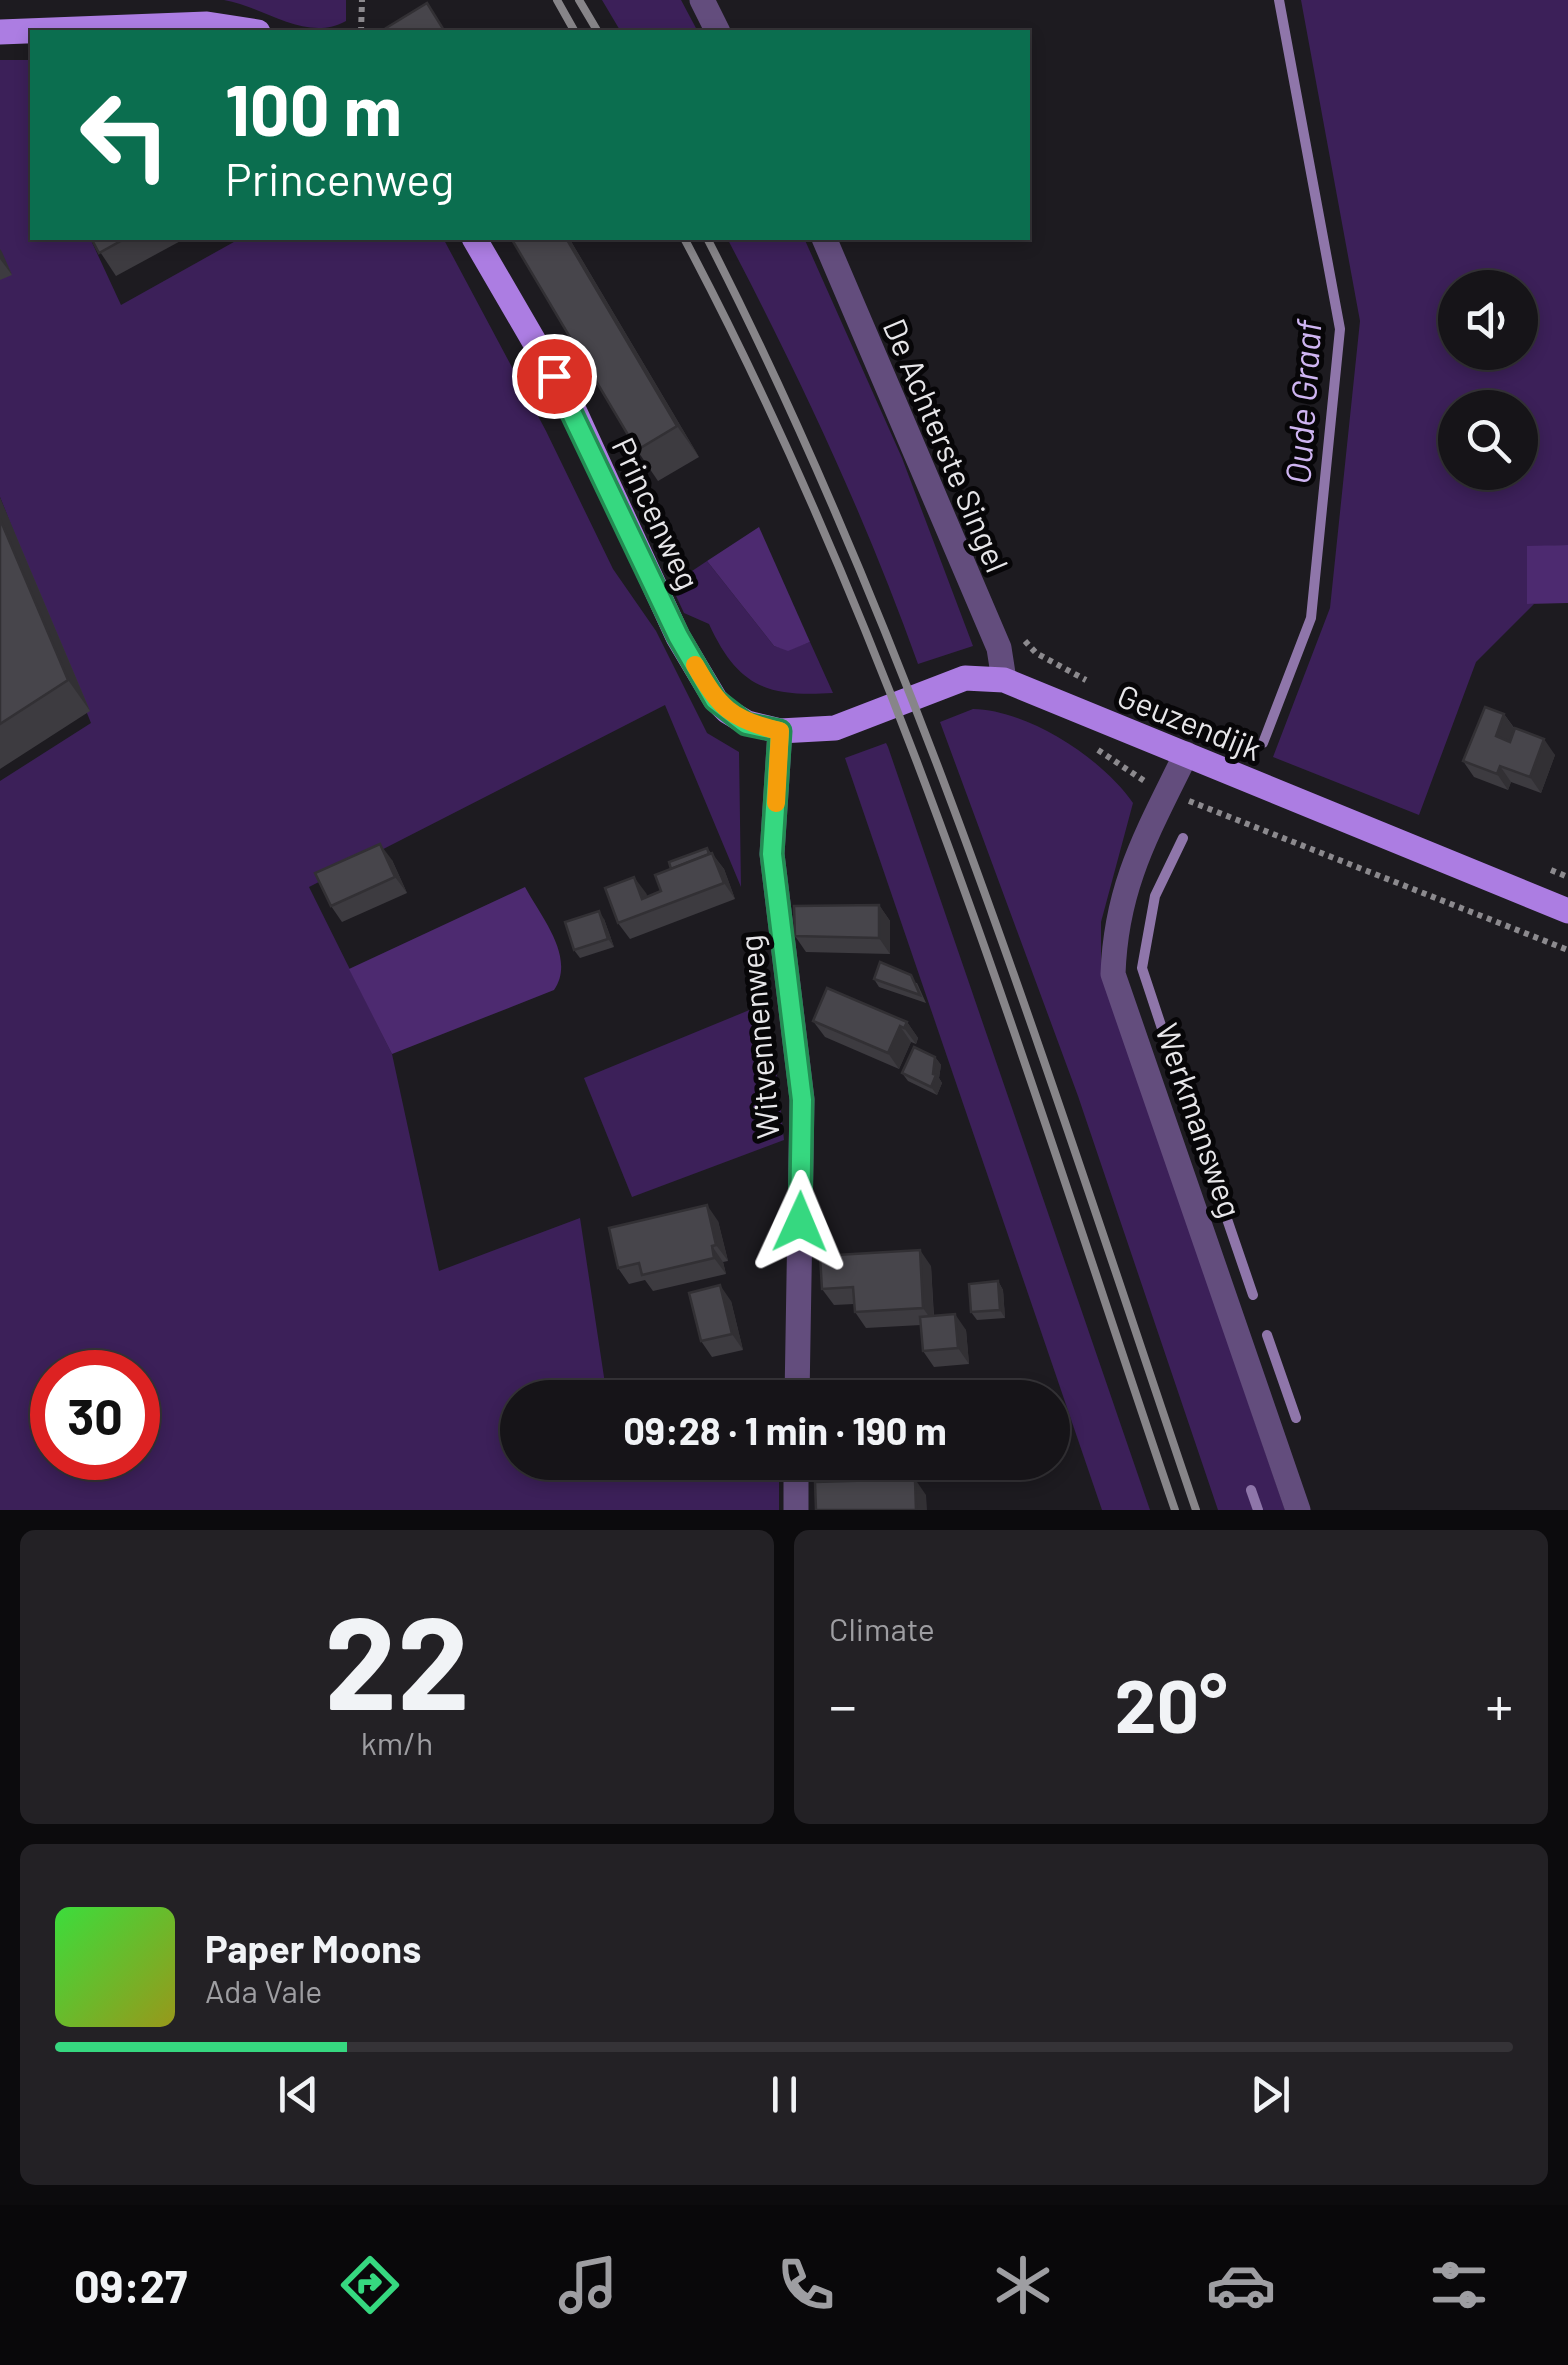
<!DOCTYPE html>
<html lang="en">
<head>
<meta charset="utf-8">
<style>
	body { margin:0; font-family:Barlow,sans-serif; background:#232125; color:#f1f3f6; height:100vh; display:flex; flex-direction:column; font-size:38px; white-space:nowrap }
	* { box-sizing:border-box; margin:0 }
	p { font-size:32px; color:#9e9ea2 }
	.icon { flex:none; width:55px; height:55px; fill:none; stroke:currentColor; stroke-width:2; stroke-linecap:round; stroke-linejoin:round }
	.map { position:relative; height:1510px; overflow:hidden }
	.panel { display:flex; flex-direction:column; gap:20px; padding:20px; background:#0c0b0d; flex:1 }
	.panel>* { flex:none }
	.top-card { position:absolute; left:30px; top:30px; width:1000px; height:210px; border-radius:0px; box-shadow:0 5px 15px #0003,0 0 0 2px #353337; background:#0b6e4f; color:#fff; overflow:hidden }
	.tools { position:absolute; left:1438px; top:270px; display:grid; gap:20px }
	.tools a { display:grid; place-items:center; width:100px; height:100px; border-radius:50%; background:#161418; box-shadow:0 5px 15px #0003,0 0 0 2px #353337; font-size:50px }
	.speed { position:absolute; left:30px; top:1350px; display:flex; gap:20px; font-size:50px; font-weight:700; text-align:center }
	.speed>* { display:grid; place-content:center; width:130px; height:130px; border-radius:50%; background:#161418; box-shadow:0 5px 15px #0003,0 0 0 2px #353337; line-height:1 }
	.speed .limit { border:15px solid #d22; background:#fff; color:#111 }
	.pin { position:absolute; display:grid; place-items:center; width:85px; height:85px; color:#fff; margin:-42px; border:5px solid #fff; border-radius:50%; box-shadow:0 2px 10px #0007 }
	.me { position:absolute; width:110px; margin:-55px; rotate:1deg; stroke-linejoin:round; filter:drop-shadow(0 0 8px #0008) }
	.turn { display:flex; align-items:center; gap:35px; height:210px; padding:0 30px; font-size:45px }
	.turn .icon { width:130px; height:130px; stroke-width:2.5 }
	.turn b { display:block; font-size:70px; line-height:85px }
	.big { font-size:75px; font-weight:700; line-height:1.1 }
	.panel .widget { flex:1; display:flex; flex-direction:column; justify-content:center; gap:15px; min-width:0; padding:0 35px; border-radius:15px; background:#232125 }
	.panel .dial { align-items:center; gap:0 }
	.dial b { font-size:130px; line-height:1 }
	.song { display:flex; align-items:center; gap:30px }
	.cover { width:120px; height:120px; border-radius:15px; background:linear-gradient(135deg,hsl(120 70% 55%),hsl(60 70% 35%)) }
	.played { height:10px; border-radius:5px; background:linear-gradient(90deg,#36d880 20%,#353337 20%) }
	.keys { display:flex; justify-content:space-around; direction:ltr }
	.heat { display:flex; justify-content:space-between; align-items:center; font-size:55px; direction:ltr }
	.panel .tiles { flex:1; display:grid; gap:20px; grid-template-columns:1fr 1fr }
	.widget:last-child { grid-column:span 2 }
	.trip { position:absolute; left:500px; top:1380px; width:570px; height:100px; border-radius:50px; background:#161418; box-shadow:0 5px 15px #0003,0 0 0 2px #353337; font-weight:700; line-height:100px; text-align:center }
	.tab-bar { display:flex; height:160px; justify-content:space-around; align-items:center; background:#09080a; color:#9e9ea2 }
	.tab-bar .icon { width:70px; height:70px }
	.tab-bar .on { color:#36d880 }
	.tab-bar b { font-size:45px; color:#f1f3f6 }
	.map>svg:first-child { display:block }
	.green { fill:#3c2059; fill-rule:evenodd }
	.forest { fill:#4d2a70 }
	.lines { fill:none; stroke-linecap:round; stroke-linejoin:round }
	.stream { stroke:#8f76aa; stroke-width:10 }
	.path { stroke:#8c8a8e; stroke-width:6; stroke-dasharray:5 5; stroke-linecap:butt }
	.minor { stroke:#634d7d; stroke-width:25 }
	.major { stroke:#ac7de2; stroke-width:25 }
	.rail { stroke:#878589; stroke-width:8 }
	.wall { fill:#3d3b40 }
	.shaded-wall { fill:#323034 }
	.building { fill:#47454b; stroke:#323034; stroke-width:2.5 }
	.route-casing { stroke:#238c53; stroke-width:25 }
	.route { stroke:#36d880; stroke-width:18 }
	.slow { stroke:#f59e0b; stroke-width:18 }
	.labels { text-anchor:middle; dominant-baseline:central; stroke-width:10; stroke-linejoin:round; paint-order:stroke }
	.street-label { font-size:32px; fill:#e7e6e9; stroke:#070608 }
	.water-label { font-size:35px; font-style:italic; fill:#cfb5f2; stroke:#070608 }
</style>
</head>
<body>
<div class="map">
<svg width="1568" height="1510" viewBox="0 0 1568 1510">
	<rect width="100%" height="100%" fill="#1d1b20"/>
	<g class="green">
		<path d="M224 0H346V21C306 43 265 7 224 0Z"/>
		<polygon points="602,0 681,0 698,32 621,32"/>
		<path d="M1301 0H1568V545L1527 547V604H1534L1476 662 1419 815 1273 757 1330 608 1360 321ZM1455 288H1520V352H1455ZM1455 408H1520V472H1455Z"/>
		<path d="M0 60H32V238H90L121 305 241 238H443L546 431 613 569 656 631 707 733 739 752 741 887 665 705 309 887 392 1054 439 1271 580 1218 607 1397 518 1398V1462L617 1463 779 1478V1510H0V781L91 723 0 497ZM52 1372H138V1458H52Z"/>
		<path d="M727 238H804L902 458 973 646 918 664C866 518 799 375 727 238Z"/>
		<path d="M707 561 774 646 788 650 810 642 833 693C767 697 738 687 709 624L684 613 671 585Z"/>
		<path d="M973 709C1028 710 1102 758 1133 803L1101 922V971L1285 1510H1218L1078 1096 940 722Z"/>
		<polygon points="886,743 888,747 1150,1510 1102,1510 845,758"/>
		<polygon points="769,1002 784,1140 632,1197 584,1078"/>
	</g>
	<g class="forest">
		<polygon points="759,527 810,642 788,651 774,646 707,561"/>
		<polygon points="1568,545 1568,603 1527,604 1527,546"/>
		<path d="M525 887C542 918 576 958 554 990L392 1054 349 969Z"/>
	</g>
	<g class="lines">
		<g class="stream">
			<polyline points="1263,743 1311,618 1340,329 1279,0"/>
			<polyline points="1183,838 1155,896 1142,968 1185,1098"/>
			<polyline points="1201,1143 1253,1295"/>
			<polyline points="1267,1335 1296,1418"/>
			<polyline points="1251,1490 1258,1510"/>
		</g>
		<g class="path">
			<polyline points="361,32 362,0"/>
			<polyline points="1025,641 1036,653 1086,680"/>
			<polyline points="1098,750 1146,782"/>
			<polyline points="1189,801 1568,950"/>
			<polyline points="1551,870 1568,877"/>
		</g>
		<g class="minor">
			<polyline points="702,0 718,32"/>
			<polyline points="824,238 999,648 1004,680"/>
			<polyline points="780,731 772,854 802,1099 797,1398"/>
			<path d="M1186 754C1148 832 1116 885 1113 974L1298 1510"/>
			<polyline points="796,1510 796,1462"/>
		</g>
		<g class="major">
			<polyline points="0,32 207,24 258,32"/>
			<polyline points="474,238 574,410 678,637 715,699 727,711 747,723 780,731 835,728 965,678 1004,680 1568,911"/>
		</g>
		<g class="rail">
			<polyline points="557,0 575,32"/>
			<polyline points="579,0 598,32"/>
			<path d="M684 238C897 639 1029 1081 1175 1510"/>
			<path d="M707 238C914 642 1050 1081 1196 1510"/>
		</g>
	</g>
	<g class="wall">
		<polygon points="91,238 186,238 116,276"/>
		<polygon points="569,238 699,457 658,481 637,450"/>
		<polygon points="0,249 12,275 0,280"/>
		<polygon points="0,498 90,711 0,769"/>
		<polygon points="1504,714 1515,729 1555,755 1541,793 1511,782 1508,790 1474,777 1463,761"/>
		<polygon points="707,848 724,869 735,899 630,939 618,923 646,893 647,897 661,891 671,869"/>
		<polygon points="392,860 407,893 342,922 331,906"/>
		<polygon points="879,905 890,921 890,954 806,952 795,936"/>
		<polygon points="604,919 614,947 580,958 574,950"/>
		<polygon points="874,979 917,983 926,1003 879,987"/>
		<polygon points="813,1021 907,1022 918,1038 916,1044 911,1042 899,1069 825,1037"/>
		<polygon points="935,1057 941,1065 939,1078 942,1083 937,1095 908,1081 902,1073"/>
		<polygon points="718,1221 728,1261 723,1262 726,1274 653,1291 645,1280 629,1284 618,1268"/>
		<polygon points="931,1266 934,1316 966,1330 969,1364 934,1367 923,1351 921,1325 866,1328 855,1312 854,1304 834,1305 822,1289"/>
		<polygon points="998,1281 1003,1290 1005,1318 977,1320 971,1312"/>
		<polygon points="731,1301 743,1350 712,1357 701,1341"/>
	</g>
	<g class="shaded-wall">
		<polygon points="566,238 569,238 699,457 677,426"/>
		<polygon points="0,249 2,252 12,275 0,259"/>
		<polygon points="0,498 90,711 68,680 0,519"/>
		<polygon points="1504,714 1515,730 1507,752 1496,736"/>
		<polygon points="1544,739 1555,755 1541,793 1530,777"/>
		<polygon points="1500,766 1511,782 1508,790 1497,774"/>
		<polygon points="380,844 392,860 407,893 395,877"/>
		<polygon points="712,853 724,869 735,899 724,883"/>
		<polygon points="634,877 646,893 652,910 642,899"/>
		<polygon points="879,905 890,921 890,954 879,938"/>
		<polygon points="599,911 604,919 614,947 608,939"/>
		<polygon points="907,1022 918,1038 916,1044 904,1028"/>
		<polygon points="900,1026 911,1042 899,1069 888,1053"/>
		<polygon points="935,1057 941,1065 939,1078 942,1083 937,1095 931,1087"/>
		<polygon points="707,1205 718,1221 728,1261 716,1245"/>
		<polygon points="712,1246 723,1262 726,1274 714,1258"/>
		<polygon points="920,1250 931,1266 934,1324 923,1308"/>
		<polygon points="998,1281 1003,1290 1005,1318 1000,1310"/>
		<polygon points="720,1285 731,1301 743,1350 732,1334"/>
		<polygon points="955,1314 966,1330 969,1364 958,1348"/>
		<polygon points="915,1479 926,1495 927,1510 916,1510"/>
	</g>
	<g class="building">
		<polygon points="427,3 445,32 389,32 386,28"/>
		<polygon points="91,238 126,238 99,253"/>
		<polygon points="511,238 566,238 677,426 637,450"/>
		<polygon points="0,519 68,680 0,724"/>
		<polygon points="1485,707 1504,714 1496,736 1510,742 1515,728 1544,739 1530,777 1500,766 1497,774 1463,761"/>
		<polygon points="380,844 395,877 331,906 315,873"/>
		<polygon points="707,848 709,854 671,869 669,862"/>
		<polygon points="712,853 724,883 618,923 605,888 634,877 642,899 661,891 655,875"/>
		<polygon points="879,905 879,938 795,936 794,906"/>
		<polygon points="599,911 608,939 574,950 565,922"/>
		<polygon points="880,962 911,975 920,995 874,979"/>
		<polygon points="827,988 907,1022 904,1028 900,1026 888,1053 813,1021"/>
		<polygon points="914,1047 935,1057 933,1074 936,1075 931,1087 902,1073"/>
		<polygon points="707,1205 716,1245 712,1246 714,1258 642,1275 639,1263 618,1268 609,1228"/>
		<polygon points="920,1250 923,1308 855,1312 853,1287 822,1289 820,1256"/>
		<polygon points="998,1281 1000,1310 971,1312 969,1284"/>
		<polygon points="720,1285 732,1334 701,1341 689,1293"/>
		<polygon points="955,1314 958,1348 923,1351 920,1317"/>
		<polygon points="915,1479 916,1510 816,1510 815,1482"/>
	</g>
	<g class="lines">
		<g class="route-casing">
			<polyline id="route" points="554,376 678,636 715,700 746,724 780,731 772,854 802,1100 800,1222"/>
		</g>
		<use href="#route" class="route"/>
		<path class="slow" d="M695 665C719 707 731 720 780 731L776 803"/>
	</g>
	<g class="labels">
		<g class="street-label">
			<text transform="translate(947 445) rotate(67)">De Achterste Singel</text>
			<text transform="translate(657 513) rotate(65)">Princenweg</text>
			<text transform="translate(1190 721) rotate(22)">Geuzendijk</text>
			<text transform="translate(758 1037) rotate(-95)">Witvennenweg</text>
			<text transform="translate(1200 1120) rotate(71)">Werkmansweg</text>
		</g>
		<g class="water-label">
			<text transform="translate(1302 402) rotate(-86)">Oude Graaf</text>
		</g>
	</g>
</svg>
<div class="tools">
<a><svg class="icon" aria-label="sound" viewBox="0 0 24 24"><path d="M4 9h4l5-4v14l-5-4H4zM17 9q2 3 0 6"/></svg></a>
<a><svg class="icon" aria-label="search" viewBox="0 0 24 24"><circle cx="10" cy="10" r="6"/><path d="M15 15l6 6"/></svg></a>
</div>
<div class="speed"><div class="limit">30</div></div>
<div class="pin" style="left:554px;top:376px;background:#d93025"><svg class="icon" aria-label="arrive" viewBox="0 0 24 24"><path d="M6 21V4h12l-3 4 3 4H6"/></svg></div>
<svg class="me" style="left:800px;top:1222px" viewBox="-20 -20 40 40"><path d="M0-17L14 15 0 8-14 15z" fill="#36d880" stroke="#fff" stroke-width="4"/></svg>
<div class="trip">09:28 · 1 min · 190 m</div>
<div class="top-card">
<div class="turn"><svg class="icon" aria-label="left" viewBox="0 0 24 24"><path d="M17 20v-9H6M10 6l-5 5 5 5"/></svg><div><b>100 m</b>Princenweg</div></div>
</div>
</div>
<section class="panel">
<div class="tiles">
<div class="widget dial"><b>22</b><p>km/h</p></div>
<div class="widget"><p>Climate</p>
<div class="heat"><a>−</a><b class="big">20°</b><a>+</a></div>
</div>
<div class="widget">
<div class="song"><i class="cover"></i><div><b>Paper Moons</b><p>Ada Vale</p></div></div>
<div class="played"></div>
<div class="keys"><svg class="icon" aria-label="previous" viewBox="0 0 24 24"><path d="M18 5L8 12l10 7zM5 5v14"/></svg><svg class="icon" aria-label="pause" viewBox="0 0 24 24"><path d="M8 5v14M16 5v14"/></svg><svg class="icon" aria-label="next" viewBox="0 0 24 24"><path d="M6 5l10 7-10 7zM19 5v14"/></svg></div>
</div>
</div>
</section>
<nav class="tab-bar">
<b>09:27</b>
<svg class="icon on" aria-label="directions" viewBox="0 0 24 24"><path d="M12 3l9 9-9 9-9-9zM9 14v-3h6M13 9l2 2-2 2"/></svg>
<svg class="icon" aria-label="music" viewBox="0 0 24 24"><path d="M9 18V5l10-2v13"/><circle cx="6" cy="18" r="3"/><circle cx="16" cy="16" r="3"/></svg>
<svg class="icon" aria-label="phone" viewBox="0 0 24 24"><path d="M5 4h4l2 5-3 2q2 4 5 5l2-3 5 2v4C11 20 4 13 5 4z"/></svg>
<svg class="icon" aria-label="climate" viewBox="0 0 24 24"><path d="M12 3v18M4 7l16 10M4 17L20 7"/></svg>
<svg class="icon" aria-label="car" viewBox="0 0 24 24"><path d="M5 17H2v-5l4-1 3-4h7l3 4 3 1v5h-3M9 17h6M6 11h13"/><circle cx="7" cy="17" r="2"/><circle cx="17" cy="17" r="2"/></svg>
<svg class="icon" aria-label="filters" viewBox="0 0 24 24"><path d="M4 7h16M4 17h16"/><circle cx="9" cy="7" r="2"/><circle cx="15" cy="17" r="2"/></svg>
</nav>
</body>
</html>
